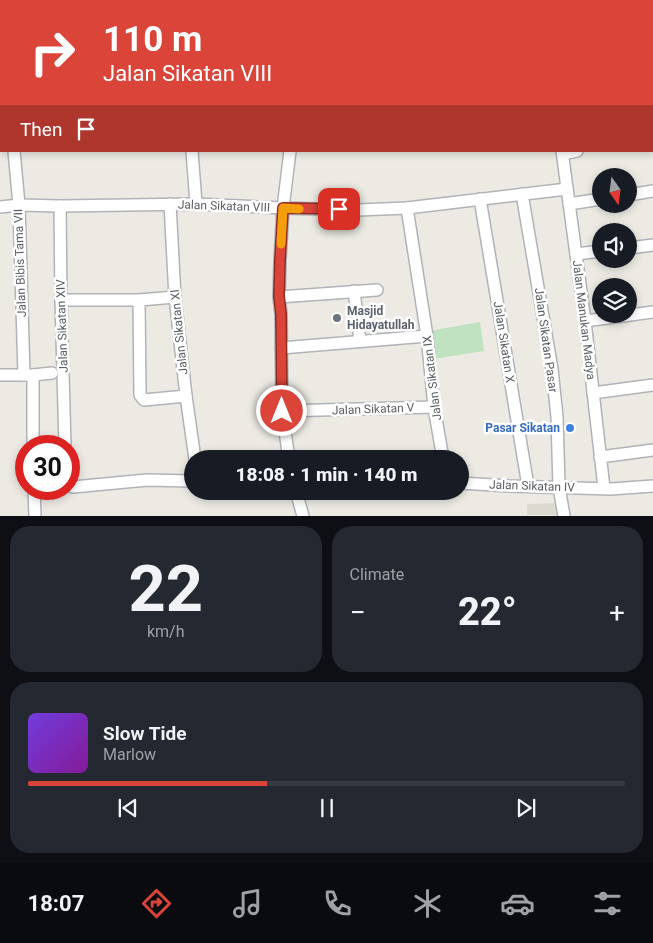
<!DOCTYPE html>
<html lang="en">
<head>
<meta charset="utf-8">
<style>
	body { margin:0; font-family:Roboto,sans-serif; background:#242831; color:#f1f3f6; height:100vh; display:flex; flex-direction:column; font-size:19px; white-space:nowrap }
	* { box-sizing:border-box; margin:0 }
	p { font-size:16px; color:#9ea1a6 }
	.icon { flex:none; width:28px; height:28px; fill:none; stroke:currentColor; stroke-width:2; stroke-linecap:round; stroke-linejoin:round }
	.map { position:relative; height:516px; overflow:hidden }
	.panel { display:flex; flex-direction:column; gap:10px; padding:10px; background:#0d0f14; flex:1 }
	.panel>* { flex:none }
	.guide { position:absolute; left:0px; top:0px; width:654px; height:152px; box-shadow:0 2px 8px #0003; background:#db4439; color:#fff; overflow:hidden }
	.needle { width:32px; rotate:166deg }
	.tools { position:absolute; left:592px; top:168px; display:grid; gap:10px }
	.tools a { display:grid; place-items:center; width:45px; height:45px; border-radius:50%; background:#171b24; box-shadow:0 2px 8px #0003; font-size:25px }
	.speed { position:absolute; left:15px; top:435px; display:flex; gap:10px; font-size:25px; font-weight:700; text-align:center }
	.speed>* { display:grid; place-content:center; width:65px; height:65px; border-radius:50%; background:#171b24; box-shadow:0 2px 8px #0003; line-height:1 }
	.speed .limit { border:8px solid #d22; background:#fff; color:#111 }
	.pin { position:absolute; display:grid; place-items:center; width:42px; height:42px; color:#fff; margin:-21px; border-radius:10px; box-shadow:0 2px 8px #0006 }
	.me { position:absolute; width:55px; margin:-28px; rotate:0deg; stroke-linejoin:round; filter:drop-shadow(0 0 4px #0008) }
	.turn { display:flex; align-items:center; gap:18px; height:105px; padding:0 20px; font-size:22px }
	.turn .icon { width:65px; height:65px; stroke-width:2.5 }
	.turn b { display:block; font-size:35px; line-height:42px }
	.then { display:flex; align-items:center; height:48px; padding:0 20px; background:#0003; gap:10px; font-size:19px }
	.big { font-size:38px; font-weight:800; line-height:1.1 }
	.panel .widget { flex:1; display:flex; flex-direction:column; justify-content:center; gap:8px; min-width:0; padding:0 18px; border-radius:20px; background:#242831 }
	.panel .dial { align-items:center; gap:0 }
	.dial b { font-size:65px; line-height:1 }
	.song { display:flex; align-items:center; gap:15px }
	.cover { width:60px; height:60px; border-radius:8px; background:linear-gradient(135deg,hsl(260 70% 55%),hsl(290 70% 35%)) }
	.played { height:5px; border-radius:2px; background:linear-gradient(90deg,#db4439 40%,#363941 40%) }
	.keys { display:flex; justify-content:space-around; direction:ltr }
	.heat { display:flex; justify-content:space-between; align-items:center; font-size:28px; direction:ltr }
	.panel .tiles { flex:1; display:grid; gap:10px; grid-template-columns:1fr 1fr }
	.widget:last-child { grid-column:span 2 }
	.trip { position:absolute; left:184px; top:450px; width:285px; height:50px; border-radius:25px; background:#171b24; box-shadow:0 2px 8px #0003; font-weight:800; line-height:50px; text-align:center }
	.tab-bar { display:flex; height:80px; justify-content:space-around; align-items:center; background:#090b0e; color:#9ea1a6 }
	.tab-bar .icon { width:35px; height:35px }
	.tab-bar .active { color:#db4439 }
	.tab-bar b { font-size:22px; color:#f1f3f6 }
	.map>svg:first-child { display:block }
	.education { fill:#dcd9d1 }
	.garden { fill:#c1e2c1 }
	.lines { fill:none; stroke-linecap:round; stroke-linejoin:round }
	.street-casing { stroke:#b0b3b7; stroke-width:14 }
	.street { stroke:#fff; stroke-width:11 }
	.route-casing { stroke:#8e2c25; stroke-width:12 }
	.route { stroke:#db4439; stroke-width:9 }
	.slow { stroke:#f59e0b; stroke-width:9 }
	.worship-dot { fill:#6b7280; stroke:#fff; stroke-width:2 }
	.shop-dot { fill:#3f7fe0; stroke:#fff; stroke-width:2 }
	.labels { text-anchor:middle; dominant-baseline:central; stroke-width:5; stroke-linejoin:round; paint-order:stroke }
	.street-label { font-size:12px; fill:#5b5e62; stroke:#fff }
	.worship-label { font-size:12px; font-weight:bold; fill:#5b616d; stroke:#fff; text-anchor:start }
	.shop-label { font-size:12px; font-weight:bold; fill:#366cbe; stroke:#fff; text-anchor:end }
</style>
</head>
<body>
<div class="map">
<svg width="653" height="516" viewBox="0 0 653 516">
	<rect width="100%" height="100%" fill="#eceae3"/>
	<polygon class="education" points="557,503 559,515 527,515 527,504"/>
	<polygon class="garden" points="480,322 484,351 434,359 429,331"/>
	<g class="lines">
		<g class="street-casing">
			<g id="street">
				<polyline points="311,0 311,1"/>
				<polyline points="472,0 472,1"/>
				<polyline points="543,0 543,1"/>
				<polyline points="602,0 602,1"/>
				<polyline points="653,0 653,1"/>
				<polyline points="112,1 116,0"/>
				<polyline points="652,86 653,86"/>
				<polyline points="652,138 653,138"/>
				<polyline points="14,151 19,205 24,375"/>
				<polyline points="192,151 196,204"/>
				<polyline points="562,151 585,321 604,488"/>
				<polyline points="563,154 577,151"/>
				<polyline points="522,194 552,369 557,417 559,487 564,516"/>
				<polyline points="629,195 653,191"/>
				<polyline points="480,199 528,486"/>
				<polyline points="170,204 175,297 186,396 195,459"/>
				<polyline points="569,204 601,199"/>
				<polyline points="60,206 61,300 65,446"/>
				<polyline points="0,207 19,205 60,206 196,204 283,208 358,210 407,208 567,189"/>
				<polyline points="407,208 427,336 434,407 443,459"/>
				<polyline points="629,248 653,245"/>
				<polyline points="576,254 601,251"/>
				<polyline points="354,291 360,341"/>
				<polyline points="279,297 377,290"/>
				<polyline points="61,300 139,300 175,297"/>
				<polyline points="139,300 140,395 144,400 186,396"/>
				<polyline points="585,321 653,312"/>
				<polyline points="281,348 427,336"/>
				<polyline points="0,375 33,375 52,373"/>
				<polyline points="593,393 653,385"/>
				<polyline points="282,411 434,407"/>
				<polyline points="33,446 33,375"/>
				<polyline points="600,457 653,450"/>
				<polyline points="289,459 282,411 281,314 279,297 280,260 283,208 290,151"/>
				<polyline points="460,483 509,486 611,489 653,486"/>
				<polyline points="69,486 73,487 147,480 192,481"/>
				<polyline points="34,489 35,516"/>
				<polyline points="296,491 303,516"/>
			</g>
		</g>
		<use href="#street" class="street"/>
	</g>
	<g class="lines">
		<g class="route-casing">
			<polyline id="route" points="282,411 281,314 279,296 280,260 283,208 339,209"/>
		</g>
		<use href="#route" class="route"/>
		<polyline class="slow" points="281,244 283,208 299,209"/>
	</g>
	<circle class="worship-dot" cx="337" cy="318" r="5"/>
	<circle class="shop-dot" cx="570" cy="428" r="5"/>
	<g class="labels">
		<g class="street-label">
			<text transform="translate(224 206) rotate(2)">Jalan Sikatan VIII</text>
			<text transform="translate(20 263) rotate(-92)">Jalan Bibis Tama VII</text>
			<text transform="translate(584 320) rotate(83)">Jalan Manukan Madya</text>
			<text transform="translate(62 326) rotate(-92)">Jalan Sikatan XIV</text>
			<text transform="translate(179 332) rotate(-96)">Jalan Sikatan XI</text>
			<text transform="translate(546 340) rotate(82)">Jalan Sikatan Pasar</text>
			<text transform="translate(504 342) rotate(81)">Jalan Sikatan X</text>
			<text transform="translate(432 378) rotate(-97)">Jalan Sikatan IX</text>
			<text transform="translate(373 409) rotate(-2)">Jalan Sikatan V</text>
			<text transform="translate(532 486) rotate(2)">Jalan Sikatan IV</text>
		</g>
		<g class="worship-label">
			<text x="347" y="311">Masjid<tspan x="347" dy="14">Hidayatullah</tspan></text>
		</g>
		<g class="shop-label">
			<text x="560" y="428">Pasar Sikatan</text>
		</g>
	</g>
</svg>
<div class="tools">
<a><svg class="needle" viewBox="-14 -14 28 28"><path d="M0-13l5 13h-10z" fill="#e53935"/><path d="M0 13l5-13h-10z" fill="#9ea1a6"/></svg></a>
<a><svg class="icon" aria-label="sound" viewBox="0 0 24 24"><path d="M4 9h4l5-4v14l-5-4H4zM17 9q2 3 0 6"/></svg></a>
<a><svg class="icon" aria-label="layers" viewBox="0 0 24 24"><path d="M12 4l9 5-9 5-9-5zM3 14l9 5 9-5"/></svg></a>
</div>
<div class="speed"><div class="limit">30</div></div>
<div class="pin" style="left:339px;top:209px;background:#d93025"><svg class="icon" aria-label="arrive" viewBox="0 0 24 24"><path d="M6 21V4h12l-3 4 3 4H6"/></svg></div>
<svg class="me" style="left:282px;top:411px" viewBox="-20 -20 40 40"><circle r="17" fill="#db4439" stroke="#fff" stroke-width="3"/><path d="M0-11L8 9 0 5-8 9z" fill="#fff"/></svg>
<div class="trip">18:08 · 1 min · 140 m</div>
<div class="guide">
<div class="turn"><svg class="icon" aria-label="right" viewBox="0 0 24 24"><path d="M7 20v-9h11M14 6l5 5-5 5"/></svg><div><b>110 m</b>Jalan Sikatan VIII</div></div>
<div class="then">Then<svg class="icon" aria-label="arrive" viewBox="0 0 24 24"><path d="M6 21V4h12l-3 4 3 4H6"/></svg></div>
</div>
</div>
<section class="panel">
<div class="tiles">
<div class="widget dial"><b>22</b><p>km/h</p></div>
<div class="widget"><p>Climate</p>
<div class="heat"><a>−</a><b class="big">22°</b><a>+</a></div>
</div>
<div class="widget">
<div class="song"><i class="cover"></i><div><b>Slow Tide</b><p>Marlow</p></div></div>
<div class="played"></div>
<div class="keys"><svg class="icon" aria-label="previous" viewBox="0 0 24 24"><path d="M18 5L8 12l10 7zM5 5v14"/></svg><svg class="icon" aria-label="pause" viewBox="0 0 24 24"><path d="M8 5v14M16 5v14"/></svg><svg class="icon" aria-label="next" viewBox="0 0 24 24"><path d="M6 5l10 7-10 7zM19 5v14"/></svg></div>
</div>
</div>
</section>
<nav class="tab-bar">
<b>18:07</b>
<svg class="icon active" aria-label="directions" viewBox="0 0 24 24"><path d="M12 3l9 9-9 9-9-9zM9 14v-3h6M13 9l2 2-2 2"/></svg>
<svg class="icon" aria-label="music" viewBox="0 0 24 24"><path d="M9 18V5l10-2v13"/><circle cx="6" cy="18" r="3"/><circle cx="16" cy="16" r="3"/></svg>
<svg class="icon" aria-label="phone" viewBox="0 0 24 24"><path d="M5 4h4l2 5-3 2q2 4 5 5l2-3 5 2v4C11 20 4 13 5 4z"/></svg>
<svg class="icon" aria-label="climate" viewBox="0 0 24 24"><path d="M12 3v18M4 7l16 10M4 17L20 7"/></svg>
<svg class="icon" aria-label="car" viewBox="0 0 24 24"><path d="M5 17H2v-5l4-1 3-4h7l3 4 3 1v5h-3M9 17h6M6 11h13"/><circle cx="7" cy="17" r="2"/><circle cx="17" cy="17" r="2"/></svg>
<svg class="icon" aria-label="filters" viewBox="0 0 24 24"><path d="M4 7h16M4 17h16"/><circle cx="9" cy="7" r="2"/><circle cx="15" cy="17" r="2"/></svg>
</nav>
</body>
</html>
